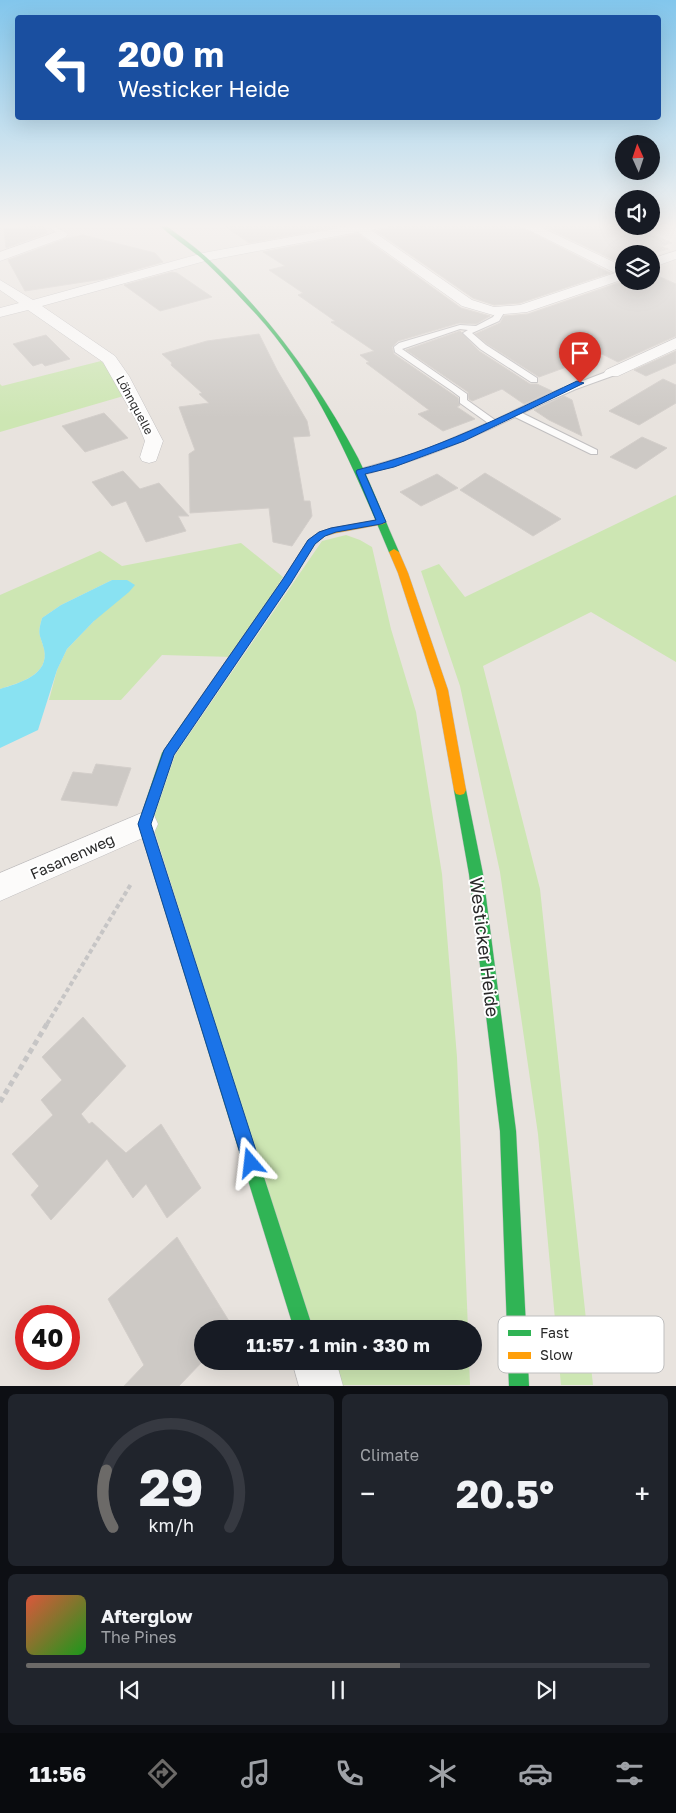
<!DOCTYPE html>
<html lang="en">
<head>
<meta charset="utf-8">
<style>
	body { margin:0; font-family:"Golos Text",sans-serif; background:#20242c; color:#f1f3f6; height:100vh; display:flex; flex-direction:column; font-size:19px; white-space:nowrap }
	* { box-sizing:border-box; margin:0 }
	p { font-size:16px; color:#9ea1a6 }
	.icon { flex:none; width:28px; height:28px; fill:none; stroke:currentColor; stroke-width:2; stroke-linecap:round; stroke-linejoin:round }
	.map { position:relative; height:1386px; overflow:hidden }
	.side { display:flex; flex-direction:column; gap:8px; padding:8px; background:#0d0f14; flex:1 }
	.side>* { flex:none }
	.hud { position:absolute; left:15px; top:15px; width:646px; height:105px; border-radius:5px; box-shadow:0 5px 20px #0002; background:#1a4fa0; color:#fff; overflow:hidden }
	.needle { width:32px; rotate:357deg }
	.tools { position:absolute; left:615px; top:135px; display:grid; gap:10px }
	.tools a { display:grid; place-items:center; width:45px; height:45px; border-radius:50%; background:#171b24; box-shadow:0 5px 20px #0002; font-size:25px }
	.speed { position:absolute; left:15px; top:1305px; display:flex; gap:10px; font-size:25px; font-weight:700; text-align:center }
	.speed>* { display:grid; place-content:center; width:65px; height:65px; border-radius:50%; background:#171b24; box-shadow:0 5px 20px #0002; line-height:1 }
	.speed .limit { border:8px solid #d22; background:#fff; color:#111 }
	.pin { position:absolute; display:grid; place-items:center; width:42px; height:42px; color:#fff; margin:-51px -21px; border-radius:50% 50% 50% 0; rotate:-45deg; box-shadow:0 0 5px #0007 }
	.pin .icon { rotate:45deg }
	.me { position:absolute; width:55px; margin:-28px; rotate:343deg; stroke-linejoin:round; filter:drop-shadow(0 0 4px #0008) }
	.turn { display:flex; align-items:center; gap:18px; height:105px; padding:0 20px; font-size:22px }
	.turn .icon { width:65px; height:65px; stroke-width:2.5 }
	.turn b { display:block; font-size:35px; line-height:42px }
	.big { font-size:38px; font-weight:700; line-height:1.1 }
	.side .card { flex:1; display:flex; flex-direction:column; justify-content:center; gap:8px; min-width:0; padding:0 18px; border-radius:8px; background:#20242c }
	.side .dial { align-items:center; gap:0 }
	.dial svg { height:130px; overflow:visible; fill:none; stroke:#363941; stroke-width:7; stroke-linecap:round; text-anchor:middle }
	.dial text { fill:#f1f3f6; stroke:none }
	.song { display:flex; align-items:center; gap:15px }
	.cover { width:60px; height:60px; border-radius:8px; background:linear-gradient(135deg,hsl(10 70% 55%),hsl(120 70% 35%)) }
	.played { height:5px; border-radius:2px; background:linear-gradient(90deg,#6c6a68 60%,#363941 60%) }
	.keys { display:flex; justify-content:space-around; direction:ltr }
	.heat { display:flex; justify-content:space-between; align-items:center; font-size:28px; direction:ltr }
	.side .tiles { flex:1; display:grid; gap:8px; grid-template-columns:1fr 1fr }
	.card:last-child { grid-column:span 2 }
	.trip { position:absolute; left:194px; top:1320px; width:288px; height:50px; border-radius:25px; background:#171b24; box-shadow:0 5px 20px #0002; font-weight:700; line-height:50px; text-align:center }
	.tabs { display:flex; height:80px; justify-content:space-around; align-items:center; background:#090b0e; color:#9ea1a6 }
	.tabs .icon { width:35px; height:35px }
	.tabs .selected { color:#6c6a68 }
	.tabs b { font-size:22px; color:#f1f3f6 }
	.map>svg:first-child { display:block }
	.green { fill:#cde6b3 }
	.water { fill:#89e2f2 }
	.building { fill:#cdc9c5; stroke:#d3ceca }
	.lines { fill:none; stroke-linecap:round; stroke-linejoin:round }
	.lane-casing { stroke:#c1bfc0; stroke-width:2 }
	.street-casing { stroke:#c1bfc0; stroke-width:1 }
	.fast-casing { stroke:#c1bfc0; stroke-width:1 }
	.slow-casing { stroke:#c1bfc0; stroke-width:1 }
	.path-far2 { stroke:#c6c5c5; stroke-width:2; stroke-dasharray:2 1; stroke-linecap:butt }
	.path-far1 { stroke:#c6c5c5; stroke-width:4; stroke-dasharray:4.5 3; stroke-linecap:butt }
	.path { stroke:#c6c5c5; stroke-width:5; stroke-dasharray:5.5 4; stroke-linecap:butt }
	.lane { fill:#fcfbfa; fill-rule:evenodd }
	.street { fill:#fcfbfa; fill-rule:evenodd }
	.fast { fill:#30b455; fill-rule:evenodd }
	.slow { fill:#ff9f0a; fill-rule:evenodd }
	.route { fill:#1a73e8; stroke:#114b97 }
	.labels { text-anchor:middle; dominant-baseline:central; stroke-width:4; stroke-linejoin:round; paint-order:stroke }
	.far-street-label { font-size:12px; fill:#292929; stroke:#fff }
	.street-label { font-size:15px; fill:#292929; stroke:#fff }
	.near-street-label { font-size:18px; fill:#292929; stroke:#fff }
	.key { fill:#fff; stroke:#bfbfbf; stroke-width:1 }
	.key-label { font-size:14px; fill:#292929 }
</style>
</head>
<body>
<div class="map">
<svg width="676" height="1386" viewBox="0 0 676 1386">
	<rect width="100%" height="100%" fill="#e8e3de"/>
	<g class="green">
		<polygon points="101,361 109,369 127,395 0,432 0,384 2,386"/>
		<polygon points="676,495 676,662 591,612 483,666 540,889 593,1385 561,1385 538,1134 500,872 460,686 421,571 439,564 465,597"/>
		<polygon points="346,535 360,540 372,547 391,629 416,712 442,874 457,1057 468,1329 311,1329 152,823 175,755 322,541"/>
		<path d="M241 543 283 577 233 657 162 655 121 700H49L57 670 67 649 94 621 112 580 61 605 42 618C37 636 40 633 44 649 50 675 19 683 0 689V595L100 551 122 566Z"/>
		<polygon points="322,1361 469,1361 470,1385 329,1385"/>
	</g>
	<path class="water" d="M112 580H127L135 585 129 592 94 621 67 649 57 670 38 730 0 748V689C19 683 50 675 44 649 40 633 37 636 42 618L61 605Z"/>
	<g class="building">
		<polygon points="222,224 347,224 347,225 249,243"/>
		<polygon points="389,224 515,224 610,273 520,303 494,305 473,298 376,231 385,229"/>
		<polygon points="539,224 624,224 624,226 635,226 672,243 661,246 668,249 651,254 624,254 624,265"/>
		<polygon points="44,225 47,233 6,248 4,229"/>
		<polygon points="358,234 461,308 490,316 476,324 459,323 398,341 392,347 394,354 458,398 460,405 457,407 475,419 443,431 418,414 429,410 366,363 369,362 360,355 374,351 331,322 335,321 298,295 303,293 269,270 285,266 263,252"/>
		<polygon points="83,235 155,253 163,262 103,279 25,291 8,260 68,238"/>
		<polygon points="172,272 177,273 212,297 160,311 124,285"/>
		<polygon points="651,273 676,284 676,336 618,362 602,354 539,377 487,344 475,334 500,323 504,316 528,314 624,281 651,281"/>
		<polygon points="460,331 479,351 530,384 537,384 552,391 524,404 502,389 472,401 469,399 468,392 406,350"/>
		<polygon points="259,334 277,370 307,421 310,436 293,437 304,501 310,501 312,516 292,546 273,542 269,508 190,513 189,454 195,450 179,407 209,403 199,394 202,393 171,365 172,363 162,354 207,341"/>
		<polygon points="46,335 70,359 45,366 42,363 33,366 13,344"/>
		<polygon points="676,351 676,363 646,376 634,370"/>
		<polygon points="663,379 676,385 676,403 639,425 609,411"/>
		<polygon points="564,396 572,400 582,436 549,420 534,410"/>
		<polygon points="104,413 128,438 85,452 62,426"/>
		<polygon points="642,437 667,448 636,469 610,457"/>
		<polygon points="123,471 140,489 159,483 189,516 178,516 186,531 146,542 126,501 112,506 92,482"/>
		<polygon points="485,473 543,508 561,519 533,536 460,490"/>
		<polygon points="437,474 458,488 421,506 400,492"/>
		<polygon points="96,764 131,768 117,806 61,800 73,772 92,774"/>
		<polygon points="83,1017 126,1066 81,1114 89,1124 92,1122 126,1153 161,1124 201,1188 167,1218 146,1184 133,1198 107,1159 51,1220 31,1195 39,1186 12,1154 53,1115 41,1100 62,1080 42,1057"/>
		<polygon points="177,1237 234,1329 202,1329 203,1361 179,1386 124,1386 144,1365 108,1299"/>
	</g>
	<g class="lines">
		<g class="lane-casing">
			<g id="lane">
				<polygon points="45,224 53,224 65,234 60,235"/>
				<path d="M498 309 505 311 499 321 472 333 486 345 537 378V382H531L480 349 463 333 468 330 460 329 402 349 467 394V400L495 420 551 393 609 371H615V375L576 389 522 413 597 450V454H591L515 417C472 438 429 457 383 469 375 471 365 476 357 474V470L421 452 488 423 460 403V397L452 391 395 352 394 347 399 343 460 325 476 326 493 317Z"/>
			</g>
		</g>
		<g class="street-casing">
			<g id="street">
				<polygon points="349,224 387,224 385,227 371,230 472,300 494,307 520,305 615,273 517,224 534,224 624,267 624,279 527,312 493,315 462,306 358,232 205,261 42,306 115,356 129,376 163,441 156,461 149,463 142,461 140,457 145,441 137,422 103,362 28,310 0,317 0,308 19,303 0,290 0,280 33,300 203,253 350,226"/>
				<polygon points="62,230 68,234 66,237 0,261 0,252"/>
				<polygon points="676,251 676,259 651,268 651,259"/>
				<polygon points="676,338 676,349 618,376 606,376 604,373 606,370"/>
				<polygon points="144,812 154,815 158,824 154,833 0,901 0,873"/>
				<polygon points="292,1361 336,1361 343,1386 299,1386"/>
			</g>
		</g>
		<g class="fast-casing">
			<g id="fast">
				<path d="M158 224H164C178 235 193 245 206 257 269 315 318 383 358 458 373 488 385 521 399 552L397 554H391L389 552C354 469 318 382 256 314 238 295 219 274 200 257 186 246 171 236 158 224Z"/>
				<polygon points="190,717 194,718 196,721 173,755 150,824 313,1329 294,1329 138,824 162,753 186,718"/>
				<polygon points="460,785 464,786 466,790 483,874 516,1131 529,1386 509,1386 500,1131 469,874 454,790 456,786"/>
			</g>
		</g>
		<g class="slow-casing">
			<g id="slow">
				<polygon points="381,519 386,522 384,524 336,533 325,536 315,544 290,583 194,724 186,724 184,721 186,718 283,579 308,540 319,532 331,528"/>
				<polygon points="394,549 399,552 408,573 448,690 466,790 464,794 460,795 456,794 454,790 436,690 398,573 389,552"/>
			</g>
		</g>
		<g class="path-far2">
			<polyline points="399,229 418,224"/>
			<polyline points="586,233 612,227 608,224"/>
		</g>
		<polyline class="path-far1" points="47,1024 131,884"/>
		<polyline class="path" points="0,1102 48,1022"/>
		<use href="#lane" class="lane"/>
		<use href="#street" class="street"/>
		<use href="#fast" class="fast"/>
		<use href="#slow" class="slow"/>
	</g>
	<linearGradient id="sky" x2="0" y2="1"><stop stop-color="#82c6ec"/><stop offset="0.54" stop-color="#f5f2f0"/><stop offset="1" stop-color="#f5f2f0" stop-opacity="0"/></linearGradient>
	<rect width="676" height="418" fill="url(#sky)"/>
	<path class="route" d="M577 381 584 383 464 441 394 467 365 474 386 522 381 524 336 532 325 536 315 544 291 583 174 755 151 824 260 1163 257 1169 251 1171 245 1169 138 824 164 750 283 579 308 540 319 532 331 528 376 520 356 472 357 470C435 451 505 415 577 381Z"/>
	<g class="labels">
		<g class="far-street-label">
			<text transform="translate(135 405) rotate(62)">Löhnquelle</text>
		</g>
		<g class="street-label">
			<text transform="translate(72 856) rotate(-24)">Fasanenweg</text>
		</g>
		<g class="near-street-label">
			<text transform="translate(485 947) rotate(83)">Westicker Heide</text>
		</g>
	</g>
	<rect x="498" y="1316" width="166" height="57" rx="8" class="key"/>
	<rect x="508" y="1330" width="23" height="6" fill="#30b455"/>
	<rect x="508" y="1352" width="23" height="7" fill="#ff9f0a"/>
	<g class="key-label">
		<text x="540" y="1338">Fast</text>
		<text x="540" y="1360">Slow</text>
	</g>
</svg>
<div class="tools">
<a><svg class="needle" viewBox="-14 -14 28 28"><path d="M0-13l5 13h-10z" fill="#e53935"/><path d="M0 13l5-13h-10z" fill="#9ea1a6"/></svg></a>
<a><svg class="icon" aria-label="sound" viewBox="0 0 24 24"><path d="M4 9h4l5-4v14l-5-4H4zM17 9q2 3 0 6"/></svg></a>
<a><svg class="icon" aria-label="layers" viewBox="0 0 24 24"><path d="M12 4l9 5-9 5-9-5zM3 14l9 5 9-5"/></svg></a>
</div>
<div class="speed"><div class="limit">40</div></div>
<div class="pin" style="left:580px;top:383px;background:#d93025"><svg class="icon" aria-label="arrive" viewBox="0 0 24 24"><path d="M6 21V4h12l-3 4 3 4H6"/></svg></div>
<svg class="me" style="left:251px;top:1163px" viewBox="-20 -20 40 40"><path d="M0-17L14 15 0 8-14 15z" fill="#1a73e8" stroke="#fff" stroke-width="4"/></svg>
<div class="trip">11:57 · 1 min · 330 m</div>
<div class="hud">
<div class="turn"><svg class="icon" aria-label="left" viewBox="0 0 24 24"><path d="M17 20v-9H6M10 6l-5 5 5 5"/></svg><div><b>200 m</b>Westicker Heide</div></div>
</div>
</div>
<section class="side">
<div class="tiles">
<div class="card dial"><svg viewBox="0 0 100 80">
<path d="M14 69A42 42 0 1 1 86 69"/>
<path d="M14 69A42 42 0 0 1 10 34" stroke="#6c6a68"/>
<text x="50" y="56" font-size="32" font-weight="700">29</text>
<text x="50" y="72" font-size="11">km/h</text>
</svg></div>
<div class="card"><p>Climate</p>
<div class="heat"><a>−</a><b class="big">20.5°</b><a>+</a></div>
</div>
<div class="card">
<div class="song"><i class="cover"></i><div><b>Afterglow</b><p>The Pines</p></div></div>
<div class="played"></div>
<div class="keys"><svg class="icon" aria-label="previous" viewBox="0 0 24 24"><path d="M18 5L8 12l10 7zM5 5v14"/></svg><svg class="icon" aria-label="pause" viewBox="0 0 24 24"><path d="M8 5v14M16 5v14"/></svg><svg class="icon" aria-label="next" viewBox="0 0 24 24"><path d="M6 5l10 7-10 7zM19 5v14"/></svg></div>
</div>
</div>
</section>
<nav class="tabs">
<b>11:56</b>
<svg class="icon selected" aria-label="directions" viewBox="0 0 24 24"><path d="M12 3l9 9-9 9-9-9zM9 14v-3h6M13 9l2 2-2 2"/></svg>
<svg class="icon" aria-label="music" viewBox="0 0 24 24"><path d="M9 18V5l10-2v13"/><circle cx="6" cy="18" r="3"/><circle cx="16" cy="16" r="3"/></svg>
<svg class="icon" aria-label="phone" viewBox="0 0 24 24"><path d="M5 4h4l2 5-3 2q2 4 5 5l2-3 5 2v4C11 20 4 13 5 4z"/></svg>
<svg class="icon" aria-label="climate" viewBox="0 0 24 24"><path d="M12 3v18M4 7l16 10M4 17L20 7"/></svg>
<svg class="icon" aria-label="car" viewBox="0 0 24 24"><path d="M5 17H2v-5l4-1 3-4h7l3 4 3 1v5h-3M9 17h6M6 11h13"/><circle cx="7" cy="17" r="2"/><circle cx="17" cy="17" r="2"/></svg>
<svg class="icon" aria-label="filters" viewBox="0 0 24 24"><path d="M4 7h16M4 17h16"/><circle cx="9" cy="7" r="2"/><circle cx="15" cy="17" r="2"/></svg>
</nav>
</body>
</html>
